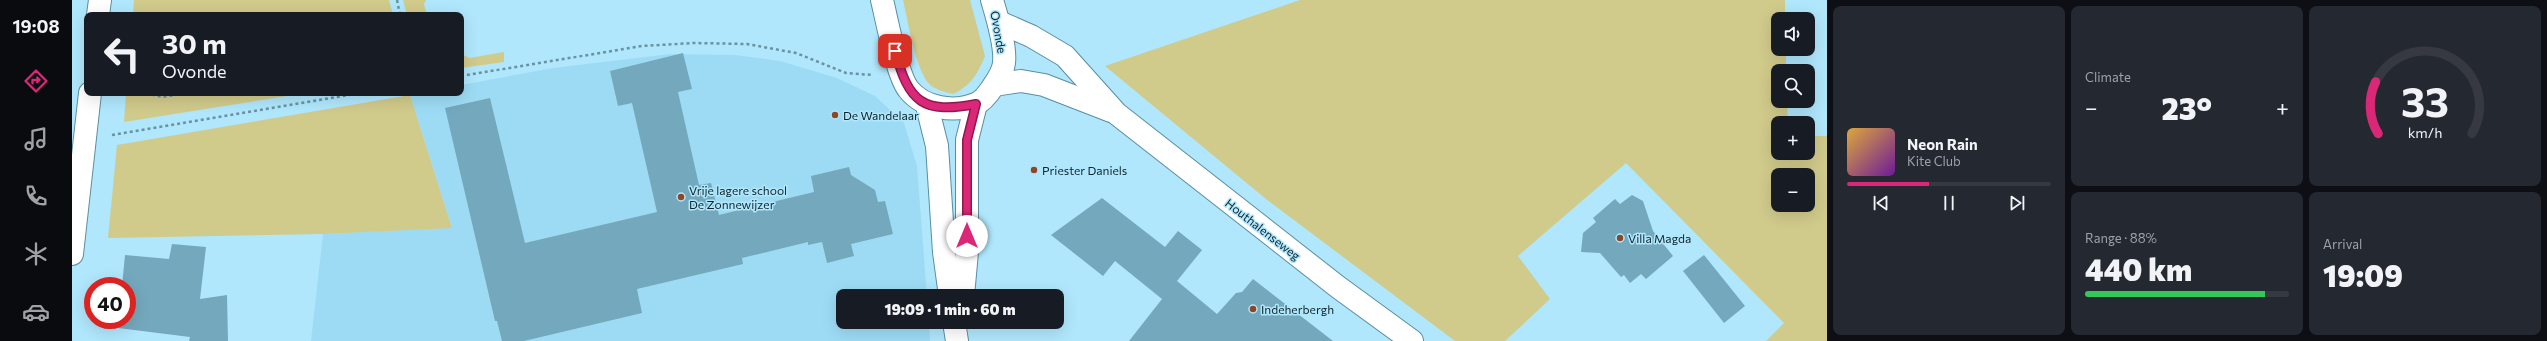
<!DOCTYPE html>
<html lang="en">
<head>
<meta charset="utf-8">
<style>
	body { margin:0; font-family:Commissioner,sans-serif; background:#242831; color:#f1f3f6; height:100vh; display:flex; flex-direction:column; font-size:15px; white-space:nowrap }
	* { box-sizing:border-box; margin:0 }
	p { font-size:13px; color:#9ea1a6 }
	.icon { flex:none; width:22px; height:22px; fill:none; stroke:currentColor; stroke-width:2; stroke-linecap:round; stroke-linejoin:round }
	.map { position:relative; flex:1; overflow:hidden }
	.details { display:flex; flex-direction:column; gap:6px; padding:6px; background:#0d0f14; width:720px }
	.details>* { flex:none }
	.top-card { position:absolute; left:12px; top:12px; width:380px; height:84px; border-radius:8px; box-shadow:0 4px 16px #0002; background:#171b24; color:#f1f3f6; overflow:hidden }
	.fabs { position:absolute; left:1699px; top:12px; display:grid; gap:8px }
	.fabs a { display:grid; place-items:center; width:44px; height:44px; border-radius:8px; background:#171b24; box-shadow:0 4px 16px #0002; font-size:20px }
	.speed { position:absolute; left:12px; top:277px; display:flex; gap:8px; font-size:20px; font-weight:700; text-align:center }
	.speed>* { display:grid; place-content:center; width:52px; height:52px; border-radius:50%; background:#171b24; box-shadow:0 4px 16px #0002; line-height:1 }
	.speed .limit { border:6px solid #d22; background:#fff; color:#111 }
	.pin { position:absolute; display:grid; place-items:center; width:34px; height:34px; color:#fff; margin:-17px; border-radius:8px; box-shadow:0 2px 6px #0006 }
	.me { position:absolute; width:44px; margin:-22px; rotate:0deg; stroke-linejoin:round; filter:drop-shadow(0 0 3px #0008) }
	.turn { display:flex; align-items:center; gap:14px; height:84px; padding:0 12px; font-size:18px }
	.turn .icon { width:52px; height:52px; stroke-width:2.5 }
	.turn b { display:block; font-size:28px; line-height:34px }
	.big { font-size:30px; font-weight:800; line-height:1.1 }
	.details .card { flex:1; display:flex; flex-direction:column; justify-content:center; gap:6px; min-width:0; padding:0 14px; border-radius:8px; background:#242831 }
	.details .dial { align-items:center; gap:0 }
	.dial svg { height:104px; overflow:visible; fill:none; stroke:#363941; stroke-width:7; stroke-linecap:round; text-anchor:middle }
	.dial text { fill:#f1f3f6; stroke:none }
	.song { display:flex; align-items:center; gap:12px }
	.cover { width:48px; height:48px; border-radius:6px; background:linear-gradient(135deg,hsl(40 70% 55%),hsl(280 70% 35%)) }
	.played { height:4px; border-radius:2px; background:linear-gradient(90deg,#db2777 40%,#363941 40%) }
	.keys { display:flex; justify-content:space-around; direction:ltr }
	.heat { display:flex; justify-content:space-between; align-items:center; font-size:22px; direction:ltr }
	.charge { height:6px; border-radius:3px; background:linear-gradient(90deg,#34c759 88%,#363941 0) }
	.details .tiles { flex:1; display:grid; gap:6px; grid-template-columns:repeat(3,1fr) }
	.card:first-child { grid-row:span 2 }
	.trip { position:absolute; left:764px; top:289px; width:228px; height:40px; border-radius:8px; background:#171b24; box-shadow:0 4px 16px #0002; font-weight:800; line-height:40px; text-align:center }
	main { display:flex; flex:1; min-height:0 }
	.dock { display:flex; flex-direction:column; width:72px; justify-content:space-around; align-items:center; background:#090b0e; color:#9ea1a6 }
	.dock .icon { width:28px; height:28px }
	.dock .selected { color:#db2777 }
	.dock b { font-size:18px; color:#f1f3f6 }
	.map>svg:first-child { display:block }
	.built { fill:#9ddbf4 }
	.green { fill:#d0ca8b; fill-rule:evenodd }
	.building { fill:#74a8bc }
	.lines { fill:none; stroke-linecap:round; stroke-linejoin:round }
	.minor-casing { stroke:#5a8ea1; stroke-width:24 }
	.path { stroke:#6a93a2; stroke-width:2.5; stroke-dasharray:3 3; stroke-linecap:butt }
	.minor { stroke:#fff; stroke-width:22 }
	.route-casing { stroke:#8e194d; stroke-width:10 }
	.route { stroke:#db2777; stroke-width:7 }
	.poi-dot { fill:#8e4625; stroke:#b0e7fc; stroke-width:1.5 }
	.labels { text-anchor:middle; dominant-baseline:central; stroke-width:3; stroke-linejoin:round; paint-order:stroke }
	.street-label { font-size:12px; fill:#0e242c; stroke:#b0e7fc }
	.poi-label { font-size:12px; fill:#0e242c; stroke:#b0e7fc; text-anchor:start }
</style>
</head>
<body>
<main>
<nav class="dock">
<b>19:08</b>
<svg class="icon selected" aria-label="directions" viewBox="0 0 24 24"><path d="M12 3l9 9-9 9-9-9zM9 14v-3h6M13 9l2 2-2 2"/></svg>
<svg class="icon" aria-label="music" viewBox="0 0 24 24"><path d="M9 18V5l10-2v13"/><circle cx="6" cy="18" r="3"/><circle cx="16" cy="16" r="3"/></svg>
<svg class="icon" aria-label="phone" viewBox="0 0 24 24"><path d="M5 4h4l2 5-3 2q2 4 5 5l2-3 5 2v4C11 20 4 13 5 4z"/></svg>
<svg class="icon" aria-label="climate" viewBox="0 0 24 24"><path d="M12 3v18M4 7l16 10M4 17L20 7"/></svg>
<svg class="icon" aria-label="car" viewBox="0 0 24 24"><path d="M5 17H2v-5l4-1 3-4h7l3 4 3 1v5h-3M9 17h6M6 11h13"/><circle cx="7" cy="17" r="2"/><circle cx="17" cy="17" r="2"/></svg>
</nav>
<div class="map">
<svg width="1755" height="341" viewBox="0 0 1755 341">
	<rect width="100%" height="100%" fill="#b0e7fc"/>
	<polygon class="built" points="598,54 663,55 708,61 765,78 803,96 832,123 845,166 855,296 771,296 771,322 857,322 858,341 239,341 251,234 380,227 338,95 389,93 389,85 481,68"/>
	<g class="green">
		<polygon points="62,0 317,0 321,15 61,15"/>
		<polygon points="331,0 354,0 352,4 355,15 335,15"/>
		<path d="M831 0H898L913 56C906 73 899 86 881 94 875 92 867 91 861 87 844 77 836 20 831 0Z"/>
		<path d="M1228 0H1713V19H1706V49H1714V71H1706V101H1715L1716 123H1706V153H1736V136H1755V341H1694L1712 323 1554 163 1446 256 1478 299 1433 341H1383L1194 199 1033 66ZM1706 175H1736V205H1706Z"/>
		<polygon points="432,52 432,62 389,68 389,54 398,58"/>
		<polygon points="54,93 234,93 52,122"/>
		<polygon points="338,95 380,228 251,234 36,238 45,145"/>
	</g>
	<g class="building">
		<polygon points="611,53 620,89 606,92 627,185 639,183 647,215 742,192 739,176 777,167 779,175 803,190 806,202 813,201 821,234 779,244 782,256 755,263 750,242 736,245 736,242 670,258 671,264 565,289 570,313 452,341 430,341 425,321 423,321 373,108 418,98 453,243 585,212 560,103 546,106 538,71"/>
		<polygon points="1560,195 1571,201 1581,231 1601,256 1574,279 1569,274 1558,283 1552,275 1549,277 1528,253 1509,252 1511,233 1524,222 1521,218 1543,199 1548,204"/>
		<polygon points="1030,198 1093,247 1106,231 1130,250 1105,281 1145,314 1164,293 1170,292 1181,279 1261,341 1057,341 1090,299 1043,261 1031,276 979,235"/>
		<polygon points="100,244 134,247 128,299 155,295 156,341 117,341 118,337 46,328 47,320 55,320 55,286 50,286 53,255 97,259"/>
		<polygon points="1632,255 1673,306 1652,323 1611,271"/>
	</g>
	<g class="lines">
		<g class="minor-casing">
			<g id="minor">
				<path d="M810 0C815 20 825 76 837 90 852 108 881 113 904 104 914 100 931 74 932 63 934 45 925 17 920 0"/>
				<polyline points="26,15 28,0"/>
				<polyline points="927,22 959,36 993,56 1045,114 1266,287 1340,341"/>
				<polyline points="922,85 949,81 972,85 1039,111"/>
				<polyline points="855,106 865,146 872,252 878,296"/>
				<polyline points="0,254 18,93"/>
				<polyline points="891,296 895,252 895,140 904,104"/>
				<polyline points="882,322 885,341"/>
			</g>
		</g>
		<g class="path">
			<polyline points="325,0 328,15"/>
			<polyline points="389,76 570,46 622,43 675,44 724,53 774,73 801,75"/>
			<polyline points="74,93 90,97 116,93"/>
			<polyline points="40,135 289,93"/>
		</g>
		<use href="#minor" class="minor"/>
	</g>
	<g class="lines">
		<g class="route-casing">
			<path id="route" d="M823 51C837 103 851 114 904 104L895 140V236"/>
		</g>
		<use href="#route" class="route"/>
	</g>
	<g class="poi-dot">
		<circle cx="763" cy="115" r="4"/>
		<circle cx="962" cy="170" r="4"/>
		<circle cx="609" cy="197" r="4"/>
		<circle cx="1548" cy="238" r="4"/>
		<circle cx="1181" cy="309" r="4"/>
	</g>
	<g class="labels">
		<g class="street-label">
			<text transform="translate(927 32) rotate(80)">Ovonde</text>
			<text transform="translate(1191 229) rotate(38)">Houthalenseweg</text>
		</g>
		<g class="poi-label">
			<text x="771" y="115">De Wandelaar</text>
			<text x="970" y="170">Priester Daniels</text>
			<text x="617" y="190">Vrije lagere school<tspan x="617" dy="14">De Zonnewijzer</tspan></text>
			<text x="1556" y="238">Villa Magda</text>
			<text x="1189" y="309">Indeherbergh</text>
		</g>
	</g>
</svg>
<div class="fabs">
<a><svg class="icon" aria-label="sound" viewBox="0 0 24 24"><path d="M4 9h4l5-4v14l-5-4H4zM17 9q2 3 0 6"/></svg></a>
<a><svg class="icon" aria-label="search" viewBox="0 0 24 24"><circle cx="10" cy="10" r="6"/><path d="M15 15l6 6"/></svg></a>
<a>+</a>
<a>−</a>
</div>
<div class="speed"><div class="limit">40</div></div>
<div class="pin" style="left:823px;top:51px;background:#d93025"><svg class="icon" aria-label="arrive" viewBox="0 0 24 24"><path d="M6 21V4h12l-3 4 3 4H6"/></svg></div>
<svg class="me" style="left:895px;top:236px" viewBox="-20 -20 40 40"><circle r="19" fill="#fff"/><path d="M0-13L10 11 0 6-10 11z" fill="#db2777"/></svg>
<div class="trip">19:09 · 1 min · 60 m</div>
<div class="top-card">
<div class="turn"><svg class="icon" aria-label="left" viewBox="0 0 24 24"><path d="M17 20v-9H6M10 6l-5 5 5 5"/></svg><div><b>30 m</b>Ovonde</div></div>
</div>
</div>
<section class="details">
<div class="tiles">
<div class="card">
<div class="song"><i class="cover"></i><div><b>Neon Rain</b><p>Kite Club</p></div></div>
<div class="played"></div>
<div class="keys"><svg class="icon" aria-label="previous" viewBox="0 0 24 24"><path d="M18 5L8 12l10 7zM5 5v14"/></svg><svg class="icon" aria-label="pause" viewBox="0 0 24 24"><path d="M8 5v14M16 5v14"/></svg><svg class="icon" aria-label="next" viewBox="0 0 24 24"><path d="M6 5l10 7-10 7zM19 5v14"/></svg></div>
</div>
<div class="card"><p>Climate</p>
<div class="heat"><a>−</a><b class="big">23°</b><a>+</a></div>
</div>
<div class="card dial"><svg viewBox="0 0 100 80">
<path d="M14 69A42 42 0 1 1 86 69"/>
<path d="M14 69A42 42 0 0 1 12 29" stroke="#db2777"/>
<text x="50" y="56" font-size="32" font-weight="700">33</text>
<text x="50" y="72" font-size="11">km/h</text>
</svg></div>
<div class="card"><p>Range · 88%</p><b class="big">440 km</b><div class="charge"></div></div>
<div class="card"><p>Arrival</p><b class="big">19:09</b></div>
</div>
</section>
</main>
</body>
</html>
